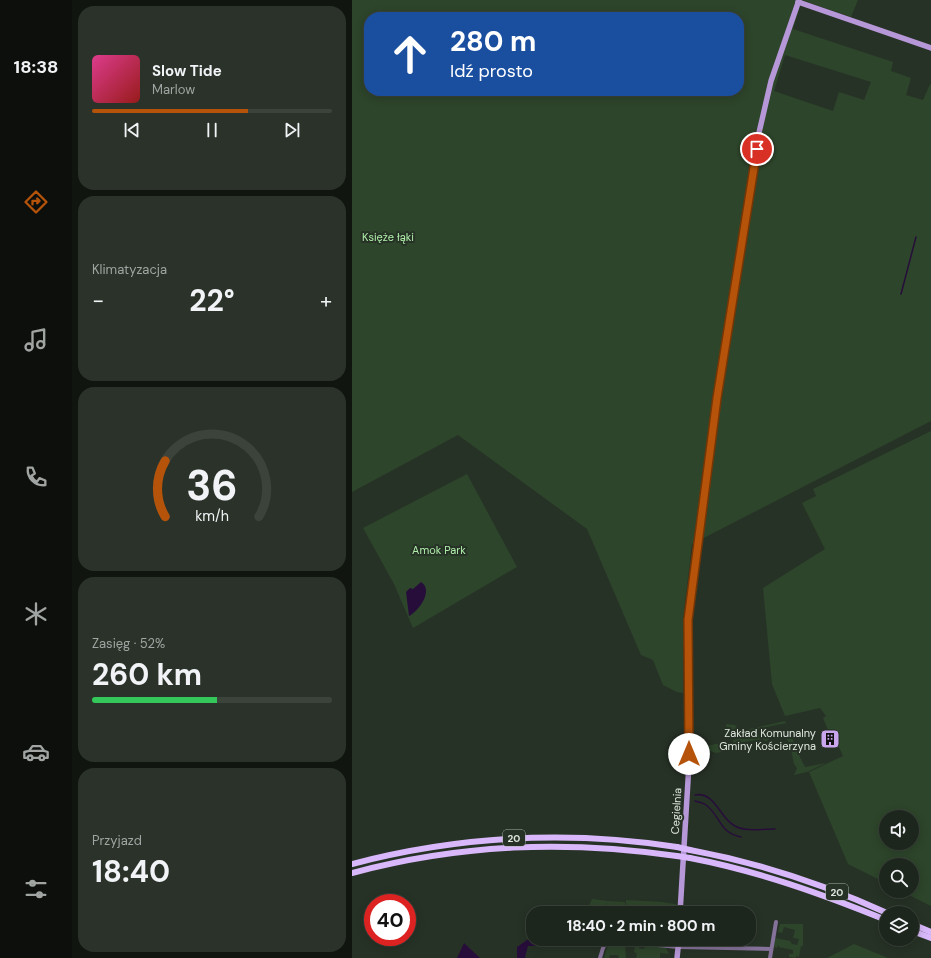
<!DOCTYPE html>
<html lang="pl">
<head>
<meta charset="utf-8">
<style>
	body { margin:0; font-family:"DM Sans",sans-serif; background:#2a3229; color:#f1f3f6; height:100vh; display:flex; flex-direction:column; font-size:15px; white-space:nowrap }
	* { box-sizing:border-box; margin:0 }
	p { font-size:13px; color:#a0a5a3 }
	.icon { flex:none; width:22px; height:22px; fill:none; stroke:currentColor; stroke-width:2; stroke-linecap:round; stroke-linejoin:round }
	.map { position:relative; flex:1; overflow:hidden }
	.panel { display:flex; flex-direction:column; gap:6px; padding:6px; background:#10150f; width:280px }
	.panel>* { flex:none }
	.hud { position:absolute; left:12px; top:12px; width:380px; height:84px; border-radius:16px; box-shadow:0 2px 10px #0003,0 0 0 1px #3b433b; background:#1a4fa0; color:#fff; overflow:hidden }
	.controls { position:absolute; left:527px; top:810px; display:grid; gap:8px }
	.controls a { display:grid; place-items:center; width:40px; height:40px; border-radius:50%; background:#1d261c; box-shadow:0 2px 10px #0003,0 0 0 1px #3b433b; font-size:20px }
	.speed { position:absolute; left:12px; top:894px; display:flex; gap:8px; font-size:20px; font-weight:700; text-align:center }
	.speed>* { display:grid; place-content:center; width:52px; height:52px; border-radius:50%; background:#1d261c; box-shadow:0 2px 10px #0003,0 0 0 1px #3b433b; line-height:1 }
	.speed .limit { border:6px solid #d22; background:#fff; color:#111 }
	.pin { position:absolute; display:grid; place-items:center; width:34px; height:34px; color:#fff; margin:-17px; border:2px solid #fff; border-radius:50%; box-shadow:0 1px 4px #0007 }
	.me { position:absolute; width:44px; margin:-22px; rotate:0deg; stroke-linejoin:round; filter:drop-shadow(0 0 3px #0008) }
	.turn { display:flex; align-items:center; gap:14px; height:84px; padding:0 20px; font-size:18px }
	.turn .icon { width:52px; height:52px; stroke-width:2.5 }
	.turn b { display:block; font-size:28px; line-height:34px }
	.big { font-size:30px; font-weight:700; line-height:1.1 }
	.panel .widget { flex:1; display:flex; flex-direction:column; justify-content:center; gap:6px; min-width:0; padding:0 14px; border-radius:16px; background:#2a3229 }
	.panel .dial { align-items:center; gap:0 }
	.dial svg { height:104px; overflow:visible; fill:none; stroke:#3b433b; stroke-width:7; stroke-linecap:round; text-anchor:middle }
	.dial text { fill:#f1f3f6; stroke:none }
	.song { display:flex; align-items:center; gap:12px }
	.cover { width:48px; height:48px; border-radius:6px; background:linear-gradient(135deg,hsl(330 70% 55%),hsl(0 70% 35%)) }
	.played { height:4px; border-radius:2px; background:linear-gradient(90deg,#b45309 65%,#3b433b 65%) }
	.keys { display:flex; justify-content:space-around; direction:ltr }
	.heat { display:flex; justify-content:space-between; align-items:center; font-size:22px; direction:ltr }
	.charge { height:6px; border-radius:3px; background:linear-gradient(90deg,#34c759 52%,#3b433b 0) }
	.trip { position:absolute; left:174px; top:906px; width:230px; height:40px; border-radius:16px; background:#1d261c; box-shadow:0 2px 10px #0003,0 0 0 1px #3b433b; font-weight:700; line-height:40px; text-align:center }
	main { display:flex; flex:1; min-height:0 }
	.tabs { display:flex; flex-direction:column; width:72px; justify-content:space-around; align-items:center; background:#0c0f0b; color:#a0a5a3 }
	.tabs .icon { width:28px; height:28px }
	.tabs .active { color:#b45309 }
	.tabs b { font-size:18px; color:#f1f3f6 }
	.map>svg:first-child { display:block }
	.green { fill:#2d452b; fill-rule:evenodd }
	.water { fill:#270e3a }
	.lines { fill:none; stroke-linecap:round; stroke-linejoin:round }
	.stream { stroke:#270e3a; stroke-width:1.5 }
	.street { stroke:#85729a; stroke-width:4 }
	.secondary { stroke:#b697d7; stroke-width:5.5 }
	.primary { stroke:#d8b8fa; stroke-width:6 }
	.primary-bridge { stroke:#d8b8fa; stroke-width:6 }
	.route-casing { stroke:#753606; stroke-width:10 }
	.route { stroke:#b45309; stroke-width:7 }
	.labels { text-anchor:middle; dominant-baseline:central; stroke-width:4; stroke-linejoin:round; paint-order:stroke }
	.shield { fill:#273226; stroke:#a8b1a8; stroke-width:1 }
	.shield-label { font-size:10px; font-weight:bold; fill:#dfe7df }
	.park-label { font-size:11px; fill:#afefaa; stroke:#273226 }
	.poi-label { font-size:11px; fill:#dfe7df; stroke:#273226; text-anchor:end }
	.street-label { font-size:11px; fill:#dfe7df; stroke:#273226 }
</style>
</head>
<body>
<main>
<nav class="tabs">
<b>18:38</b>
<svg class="icon active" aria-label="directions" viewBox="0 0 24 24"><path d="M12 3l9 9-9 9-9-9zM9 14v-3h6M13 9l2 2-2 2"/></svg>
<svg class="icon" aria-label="music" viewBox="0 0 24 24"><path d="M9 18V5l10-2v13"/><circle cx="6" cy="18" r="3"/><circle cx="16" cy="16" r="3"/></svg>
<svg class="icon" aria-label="phone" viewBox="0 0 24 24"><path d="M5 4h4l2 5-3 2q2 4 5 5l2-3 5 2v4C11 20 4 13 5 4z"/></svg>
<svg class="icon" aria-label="climate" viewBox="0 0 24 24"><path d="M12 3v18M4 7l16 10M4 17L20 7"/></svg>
<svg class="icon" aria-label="car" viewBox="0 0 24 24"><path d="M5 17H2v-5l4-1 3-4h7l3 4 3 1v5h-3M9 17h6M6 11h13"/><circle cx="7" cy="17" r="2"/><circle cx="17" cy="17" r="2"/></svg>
<svg class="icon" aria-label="filters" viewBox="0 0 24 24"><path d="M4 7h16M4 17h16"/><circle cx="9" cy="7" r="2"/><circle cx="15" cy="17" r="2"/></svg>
</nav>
<section class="panel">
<div class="widget">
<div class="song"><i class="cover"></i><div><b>Slow Tide</b><p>Marlow</p></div></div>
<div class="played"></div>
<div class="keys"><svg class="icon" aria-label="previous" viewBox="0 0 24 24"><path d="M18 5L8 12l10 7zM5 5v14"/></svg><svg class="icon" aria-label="pause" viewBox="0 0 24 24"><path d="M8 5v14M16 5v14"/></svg><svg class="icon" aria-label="next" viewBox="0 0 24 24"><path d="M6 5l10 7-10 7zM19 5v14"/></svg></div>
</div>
<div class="widget"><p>Klimatyzacja</p>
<div class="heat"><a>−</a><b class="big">22°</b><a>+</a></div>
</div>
<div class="widget dial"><svg viewBox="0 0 100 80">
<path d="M14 69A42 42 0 1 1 86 69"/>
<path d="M14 69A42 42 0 0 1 14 26" stroke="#b45309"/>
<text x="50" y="56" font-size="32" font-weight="700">36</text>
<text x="50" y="72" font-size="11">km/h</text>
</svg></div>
<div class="widget"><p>Zasięg · 52%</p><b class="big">260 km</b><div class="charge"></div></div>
<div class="widget"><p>Przyjazd</p><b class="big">18:40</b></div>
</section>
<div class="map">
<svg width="579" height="958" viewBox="0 0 579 958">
	<rect width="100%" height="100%" fill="#273226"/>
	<g class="green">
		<path d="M0 0H506L499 17 450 0 441 29 541 62 539 71 559 78 554 95 571 100 578 84 579 85V421L340 544 331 620V693L325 692 311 685 301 660 289 655 235 529 106 435 0 492ZM17 17H387V91H17ZM433 55 519 82 512 100 487 92 481 111 422 91Z"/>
		<path d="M579 431V906L549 891H560V865H534V883L496 864 457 772 491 756 479 729 476 730 471 718 474 716 468 708 433 716 420 684 411 588 473 549 450 503 464 496 461 489ZM534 817H560V843H534Z"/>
		<polygon points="115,474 165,567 61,628 42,584 11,528"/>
		<polygon points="433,721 434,723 375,735 374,724 383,725 389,731"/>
		<polygon points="437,729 445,751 453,767 474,763 455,772 442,775 445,768 442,764 438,744 432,735 423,736 414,741 410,739 381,744 381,740"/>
		<polygon points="375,742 378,747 374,745 370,746 373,751 364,753 355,750 350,756 348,747"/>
		<polygon points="240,899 256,901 255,913 234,913"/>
		<polygon points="274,900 310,902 323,904 325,905 324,913 273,913"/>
		<polygon points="256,901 273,902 273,913 256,913"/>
		<polygon points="428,924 451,924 451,946 449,946 447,957 444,956 444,958 437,957 437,954 441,954 441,950 427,947 426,945 425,948 422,947 423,938 438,941 440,944 445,945 447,939 441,938 443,930 432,927 430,933 426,932"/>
		<polygon points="262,944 273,945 274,958 267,958 266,955 258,955 257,958 252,958 255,948"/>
		<polygon points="502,944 536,958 475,958"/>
		<polygon points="283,946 287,946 287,948 292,949 293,946 314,948 317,954 308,953 308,958 284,958 285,954 282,952"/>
	</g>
	<g class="water">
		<path d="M69 582C82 590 67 611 57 616L54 592 58 588 61 589Z"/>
		<polygon points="178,938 189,942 186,946 176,946 173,957 174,958 165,958 165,947"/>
		<polygon points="112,943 128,958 105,958"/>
	</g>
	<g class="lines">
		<g class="stream">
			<polyline points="549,294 564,237"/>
			<path d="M343 795C363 791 368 819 383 826 393 832 411 829 423 829"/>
			<path d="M343 801C346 802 351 803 354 805 369 816 367 833 389 837"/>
		</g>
		<g class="street">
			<polyline points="248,958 251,948 254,943 262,941 326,947 419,949"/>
			<polyline points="418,958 424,922"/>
		</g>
		<g class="secondary">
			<polyline points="446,2 579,48"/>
			<polyline points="328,913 337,764 336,620 345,543 365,398 406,137 419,81 447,0"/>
			<polyline points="325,958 327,939"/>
		</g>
		<g class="primary">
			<path d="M338 850C408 863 471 884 535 913"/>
			<path d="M338 858C406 871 470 894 534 920"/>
			<path d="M0 864C107 836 216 830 325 847"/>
			<path d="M0 873C109 844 213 840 325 856"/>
			<polyline points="560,924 579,932"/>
			<polyline points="560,931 579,938"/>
		</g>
		<g class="primary-bridge">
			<polyline points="325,847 338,850"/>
			<polyline points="325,856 338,858"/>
		</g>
	</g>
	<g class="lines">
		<g class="route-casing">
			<polyline id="route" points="337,754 336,620 365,398 405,149"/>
		</g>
		<use href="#route" class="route"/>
	</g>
	<defs>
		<g id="building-square" transform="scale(1)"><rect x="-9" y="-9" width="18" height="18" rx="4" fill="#c9a5ee" stroke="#273226"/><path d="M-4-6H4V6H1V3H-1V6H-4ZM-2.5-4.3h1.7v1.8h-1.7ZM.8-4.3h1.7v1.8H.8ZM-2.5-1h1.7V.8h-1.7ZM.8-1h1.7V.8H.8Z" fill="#111"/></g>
	</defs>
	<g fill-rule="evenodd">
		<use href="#building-square" x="478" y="739"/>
	</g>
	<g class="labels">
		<g class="shield">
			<rect x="151" y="830" width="22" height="16" rx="3"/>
			<rect x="474" y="884" width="22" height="16" rx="3"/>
		</g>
		<g class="shield-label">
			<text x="162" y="838">20</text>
			<text x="485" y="892">20</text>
		</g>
		<g class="park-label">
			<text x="36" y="237">Księże łąki</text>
			<text x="87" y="550">Amok Park</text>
		</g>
		<g class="poi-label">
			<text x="464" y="733">Zakład Komunalny<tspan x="464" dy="13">Gminy Kościerzyna</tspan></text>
		</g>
		<g class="street-label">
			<text transform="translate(324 811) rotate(-87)">Cegielnia</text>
		</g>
	</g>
</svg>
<div class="controls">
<a><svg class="icon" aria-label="sound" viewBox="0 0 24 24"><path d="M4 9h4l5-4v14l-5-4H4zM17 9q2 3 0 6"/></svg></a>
<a><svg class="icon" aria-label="search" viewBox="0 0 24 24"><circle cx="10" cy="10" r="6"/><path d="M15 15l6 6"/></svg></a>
<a><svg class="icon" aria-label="layers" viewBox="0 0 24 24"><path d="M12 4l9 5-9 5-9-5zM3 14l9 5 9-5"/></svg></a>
</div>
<div class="speed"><div class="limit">40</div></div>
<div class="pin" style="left:405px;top:149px;background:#d93025"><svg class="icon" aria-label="arrive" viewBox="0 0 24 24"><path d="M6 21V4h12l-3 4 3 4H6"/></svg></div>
<svg class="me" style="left:337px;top:754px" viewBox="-20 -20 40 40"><circle r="19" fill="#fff"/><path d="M0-13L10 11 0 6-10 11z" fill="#b45309"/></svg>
<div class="trip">18:40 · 2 min · 800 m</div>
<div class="hud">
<div class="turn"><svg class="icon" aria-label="ahead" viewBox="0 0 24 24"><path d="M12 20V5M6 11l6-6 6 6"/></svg><div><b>280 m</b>Idź prosto</div></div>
</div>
</div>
</main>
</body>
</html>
